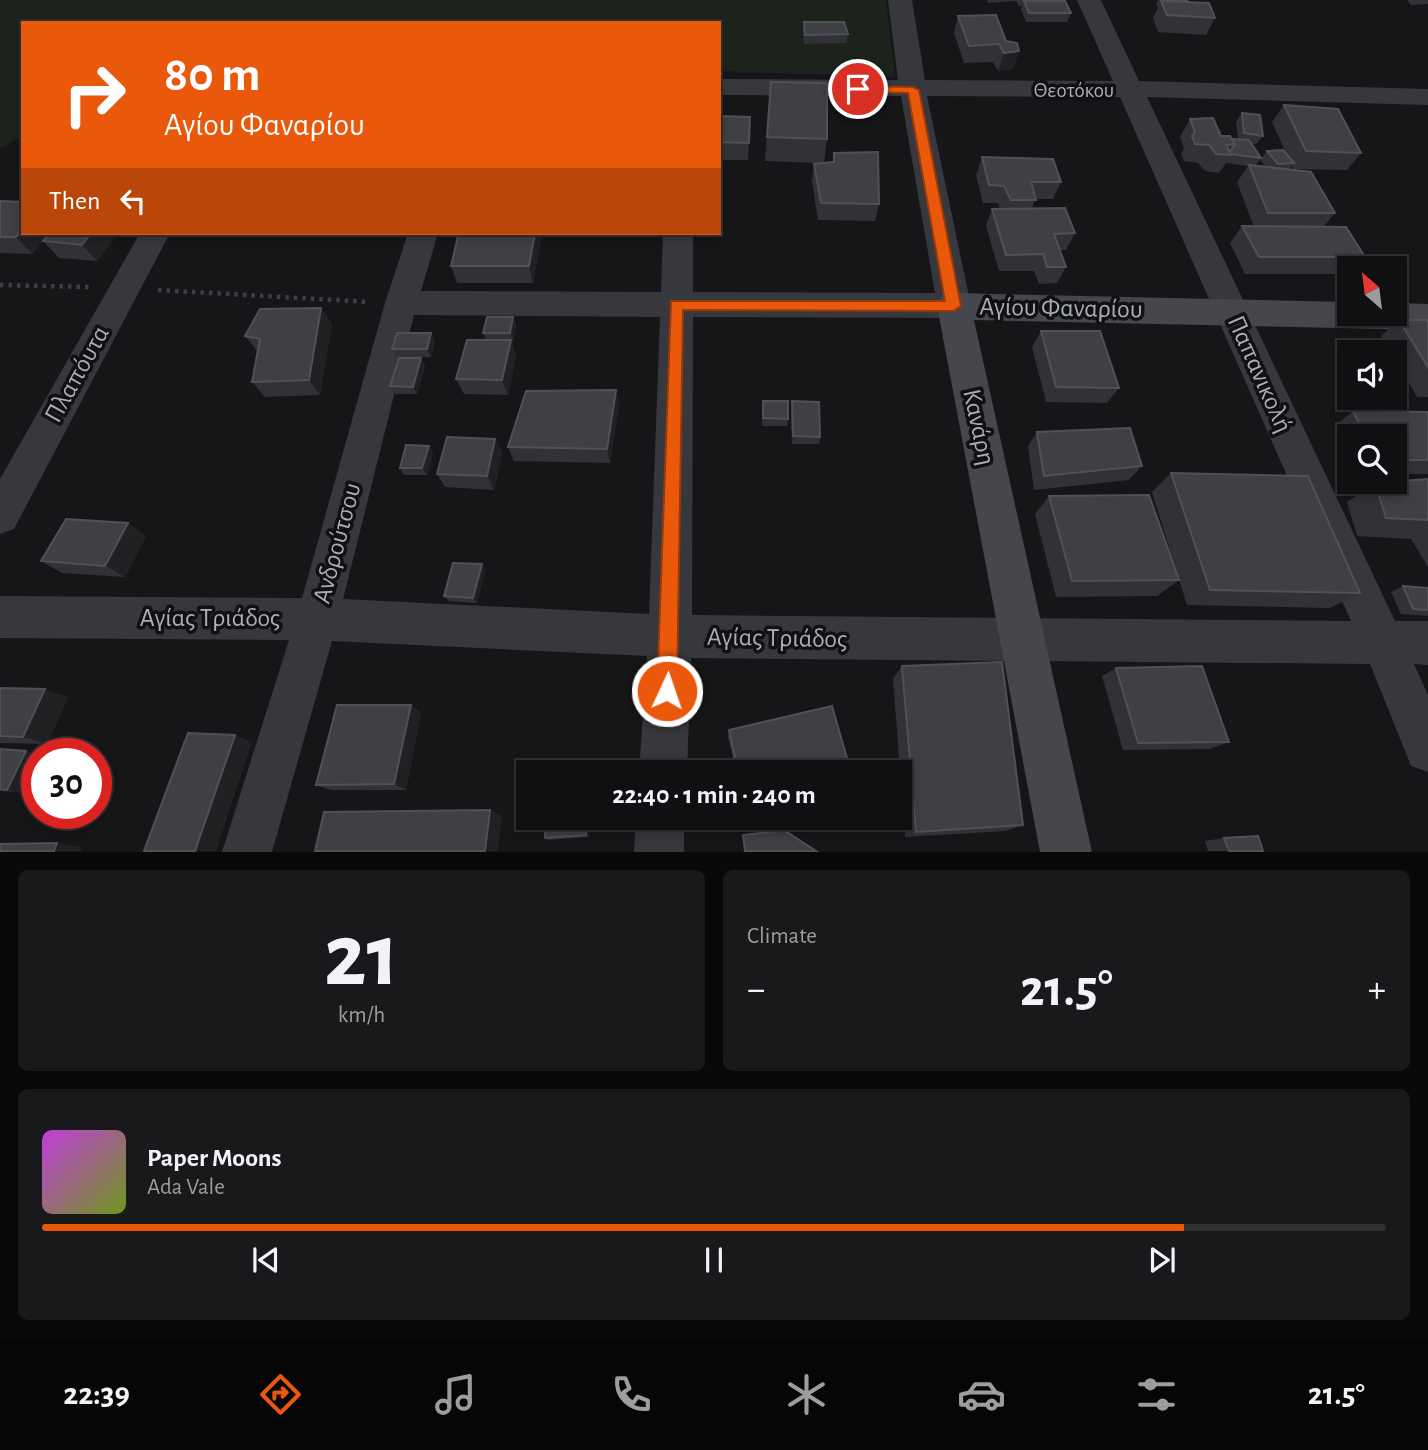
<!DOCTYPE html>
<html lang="en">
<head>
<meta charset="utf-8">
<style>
	body { margin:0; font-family:"Alegreya Sans",sans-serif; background:#19191b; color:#f1f3f6; height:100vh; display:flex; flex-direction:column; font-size:26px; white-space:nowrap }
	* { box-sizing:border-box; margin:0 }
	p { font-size:23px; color:#9c9d9f }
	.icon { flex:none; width:38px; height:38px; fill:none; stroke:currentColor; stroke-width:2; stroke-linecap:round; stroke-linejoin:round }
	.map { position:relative; height:852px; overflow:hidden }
	.side { display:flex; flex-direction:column; gap:18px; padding:18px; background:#09090a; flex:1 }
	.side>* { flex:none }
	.banner { position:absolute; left:21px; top:21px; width:700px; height:214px; border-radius:0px; box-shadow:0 4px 10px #0003,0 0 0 2px #303032; background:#ea580c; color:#fff; overflow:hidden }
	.needle { width:46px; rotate:332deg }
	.fabs { position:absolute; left:1337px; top:256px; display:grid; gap:14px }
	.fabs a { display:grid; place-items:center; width:70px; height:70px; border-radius:0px; background:#101012; box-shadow:0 4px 10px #0003,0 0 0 2px #303032; font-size:35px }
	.speed { position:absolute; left:21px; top:738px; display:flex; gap:14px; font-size:35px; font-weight:700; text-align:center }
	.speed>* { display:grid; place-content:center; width:91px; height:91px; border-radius:50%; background:#101012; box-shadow:0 4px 10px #0003,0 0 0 2px #303032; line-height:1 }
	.speed .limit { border:10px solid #d22; background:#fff; color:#111 }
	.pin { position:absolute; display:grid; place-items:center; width:60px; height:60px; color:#fff; margin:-30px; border:4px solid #fff; border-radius:50%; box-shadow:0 2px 7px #0007 }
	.me { position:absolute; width:77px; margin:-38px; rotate:3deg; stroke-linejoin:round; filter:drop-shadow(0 0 5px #0008) }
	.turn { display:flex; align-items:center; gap:24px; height:147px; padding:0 28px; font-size:32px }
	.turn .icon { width:91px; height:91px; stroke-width:2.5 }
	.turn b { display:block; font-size:49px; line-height:60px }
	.then { display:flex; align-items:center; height:66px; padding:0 28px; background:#0003; gap:14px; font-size:26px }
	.big { font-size:52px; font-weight:700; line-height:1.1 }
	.side .widget { flex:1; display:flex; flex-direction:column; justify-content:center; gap:10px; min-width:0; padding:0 24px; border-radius:10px; background:#19191b }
	.side .dial { align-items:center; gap:0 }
	.dial b { font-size:91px; line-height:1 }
	.song { display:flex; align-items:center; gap:21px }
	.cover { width:84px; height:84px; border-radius:10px; background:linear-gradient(135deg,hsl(290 70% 55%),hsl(80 70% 35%)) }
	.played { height:7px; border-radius:4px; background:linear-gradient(90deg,#ea580c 85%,#303032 85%) }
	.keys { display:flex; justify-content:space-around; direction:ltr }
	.heat { display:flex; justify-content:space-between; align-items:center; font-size:38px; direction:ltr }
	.side .tiles { flex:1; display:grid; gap:18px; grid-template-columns:1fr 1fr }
	.widget:last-child { grid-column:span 2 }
	.trip { position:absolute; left:516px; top:760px; width:396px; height:70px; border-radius:0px; background:#101012; box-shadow:0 4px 10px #0003,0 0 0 2px #303032; font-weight:700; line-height:70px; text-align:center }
	.dock { display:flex; height:112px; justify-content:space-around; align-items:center; background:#060607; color:#9c9d9f }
	.dock .icon { width:49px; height:49px }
	.dock .current { color:#ea580c }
	.dock b { font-size:32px; color:#f1f3f6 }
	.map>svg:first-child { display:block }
	.green { fill:#1c231d }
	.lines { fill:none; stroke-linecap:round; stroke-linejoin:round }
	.path { stroke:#3d3f44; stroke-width:4.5; stroke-dasharray:3.5 5; stroke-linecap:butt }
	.street { fill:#37383d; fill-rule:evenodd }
	.secondary { fill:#45474d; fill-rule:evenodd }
	.wall { fill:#323236 }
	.shaded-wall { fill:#212124 }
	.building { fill:#3f3f44; stroke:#4f5156; stroke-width:2 }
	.route { fill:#ea580c; stroke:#983908; stroke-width:2 }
	.labels { text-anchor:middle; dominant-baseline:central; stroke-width:7; stroke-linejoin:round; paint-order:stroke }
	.far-street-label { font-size:21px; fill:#a8adb8; stroke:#111113 }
	.street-label { font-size:26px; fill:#a8adb8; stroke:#111113 }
</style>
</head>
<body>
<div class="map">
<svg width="1428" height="852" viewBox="0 0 1428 852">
	<rect width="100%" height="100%" fill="#161618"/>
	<polygon class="green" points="0,0 886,0 895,77 719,71 719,23 23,23 23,135 0,149"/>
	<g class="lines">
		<g class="path">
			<polyline points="0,285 90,287"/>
			<polyline points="158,290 370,302"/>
		</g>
		<g class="street">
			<path d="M888 0H912L925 80 1113 81 1077 0H1101L1139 81 1428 89V105L1147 97 1395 621H1428V665L1414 664 1428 695V772L1411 766 1370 664 691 658 687 772H639L647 656 332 641 272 852H222L289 640 0 638V596L302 598 385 303 408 233H438L421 291 661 292 663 233H693V292L935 293 901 96 719 95V79L898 80ZM927 96 1120 97 1351 621 692 615 693 317 954 318 966 315 971 306ZM414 315 660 317 649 614 343 599Z"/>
			<polygon points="140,233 170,233 14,529 0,534 0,479"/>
			<polygon points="636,817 684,817 684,852 634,852"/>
		</g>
		<polygon class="secondary" points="954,293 1349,302 1349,313 1395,313 1395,303 1428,304 1428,330 974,320 1092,852 1040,852 937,306 942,297"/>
	</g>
	<g class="wall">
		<polygon points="987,0 1060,0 1071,13 1067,22 1026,22 1021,9 1022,6 1019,6 1016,1 988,3"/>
		<polygon points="1158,0 1187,0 1188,2 1215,18 1206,35 1158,32 1153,18 1158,8 1156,4"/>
		<polygon points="1407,0 1428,0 1428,4 1411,5"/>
		<polygon points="958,16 1006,41 1019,51 1013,69 998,71 993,62 964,63 954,33"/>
		<polygon points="804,22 848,34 846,43 804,44 803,31"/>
		<polygon points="771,82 827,139 824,163 833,162 834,153 879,204 875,221 818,220 812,181 814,164 817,163 765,161"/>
		<polygon points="1284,105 1361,153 1347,170 1293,169 1292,166 1289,169 1335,213 1323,227 1365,257 1355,268 1349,268 1349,274 1245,274 1230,243 1242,226 1254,227 1237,182 1248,166 1226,163 1219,173 1205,171 1198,163 1184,161 1181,154 1184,148 1180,137 1190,119 1221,136 1232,139 1238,139 1236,122 1242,113 1263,136 1256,144 1251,144 1261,158 1256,165 1265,166 1260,160 1267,151 1286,153 1272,122"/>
		<polygon points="719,116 750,117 748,160 719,160"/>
		<polygon points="982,157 1061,182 1053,199 1035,199 1032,209 1075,233 1066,250 1060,250 1066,267 1057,283 1039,284 1034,271 999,271 986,226 992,209 1000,209 998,203 983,203 976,175"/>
		<polygon points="0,201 33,254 0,253"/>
		<polygon points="50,233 119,233 97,261 59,258 43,241"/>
		<polygon points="504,233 542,233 533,283 457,283 451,266 503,236"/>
		<polygon points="321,308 332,324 320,395 265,397 252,382 258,352 245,336"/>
		<polygon points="513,317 516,325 513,341 511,341 516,356 508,395 464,394 456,379 486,340 483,333"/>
		<polygon points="1399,320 1428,320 1428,397 1417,397 1395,359 1395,352 1390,352 1381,336"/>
		<polygon points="1041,331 1119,388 1107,403 1046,402 1032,347"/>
		<polygon points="435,341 431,357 397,357 392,349"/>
		<polygon points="421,358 425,366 417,394 395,394 390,386"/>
		<polygon points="616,390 619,405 610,463 514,461 508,447"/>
		<polygon points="763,401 788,419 787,426 762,426"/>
		<polygon points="792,401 820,437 819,444 792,444 791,409"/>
		<polygon points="1353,411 1428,412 1428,474 1395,474 1395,436 1349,436 1349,454 1335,426"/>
		<polygon points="1037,432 1142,466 1129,480 1034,490 1028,446"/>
		<polygon points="495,439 502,453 494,490 445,487 437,474"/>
		<polygon points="429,446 433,453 427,475 404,475 400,468"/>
		<polygon points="1171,473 1360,593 1330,608 1187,605 1152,492"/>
		<polygon points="1428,479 1428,567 1411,539 1357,536 1347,502 1375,483"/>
		<polygon points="1049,496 1179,580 1157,596 1056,597 1035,514"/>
		<polygon points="128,523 146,536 125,577 62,573 41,561"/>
		<polygon points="482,564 485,570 477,603 449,601 444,596"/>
		<polygon points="1403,586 1428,588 1428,616 1401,614 1391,592"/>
		<polygon points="902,666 1023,825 1006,831 905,837 893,679"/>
		<polygon points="1116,668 1229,742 1210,749 1123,750 1102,676"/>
		<polygon points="0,688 68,697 47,744 0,743"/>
		<polygon points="411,705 421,713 406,790 331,790 316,785"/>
		<polygon points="729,730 851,772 736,772 728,737"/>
		<polygon points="0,749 26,751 38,754 37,754 37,759 20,792 0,791"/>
		<polygon points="546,817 589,817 589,837 548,840 545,838"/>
		<polygon points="1224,838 1263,851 1208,851 1205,841"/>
	</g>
	<g class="shaded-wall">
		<polygon points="1019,51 1013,69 998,71 1004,53"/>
		<polygon points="23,228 23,233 49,233 33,254 16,237"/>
		<polygon points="91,233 119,233 97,261 82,245"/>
		<polygon points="535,233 542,233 533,283 529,266"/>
		<polygon points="321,308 332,324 320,395 309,380"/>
		<polygon points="513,317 516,325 513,341 510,333"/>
		<polygon points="431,333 435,341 431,357 427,349"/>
		<polygon points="511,340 516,356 508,395 502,380"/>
		<polygon points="421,358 425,366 417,394 413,387"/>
		<polygon points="616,390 619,405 610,463 607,449"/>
		<polygon points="495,439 502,453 494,490 487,476"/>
		<polygon points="429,446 433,453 427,475 422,468"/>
		<polygon points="128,523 146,536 125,577 105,566"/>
		<polygon points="482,564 485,570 477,603 473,598"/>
		<polygon points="45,689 68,697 47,744 23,737"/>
		<polygon points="411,705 421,713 406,790 394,784"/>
		<polygon points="235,735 252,742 216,851 195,851"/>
		<polygon points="26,751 38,754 37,754 37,759 20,792 7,790"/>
		<polygon points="490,810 502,816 498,851 485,851"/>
		<polygon points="587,817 589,817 589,837 586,835"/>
		<polygon points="57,843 82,847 81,851 54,851"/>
	</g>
	<g class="building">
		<polygon points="1163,0 1187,0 1188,2 1163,1"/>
		<polygon points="1024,1 1065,1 1071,13 1029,13"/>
		<polygon points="1161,1 1209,3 1215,18 1167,15"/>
		<polygon points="996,15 1006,41 1017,43 1019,51 1004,53 999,44 969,46 958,16"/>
		<polygon points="804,22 844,22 848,34 805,35"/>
		<polygon points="771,82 827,83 827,139 767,137"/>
		<polygon points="1284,105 1338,109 1361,153 1306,151"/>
		<polygon points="1242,113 1260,115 1263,136 1244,133"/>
		<polygon points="719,116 750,117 749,143 719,142"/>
		<polygon points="1213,118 1221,136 1230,136 1235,144 1226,145 1231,155 1216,154 1209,145 1195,144 1192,136 1195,132 1190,119"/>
		<polygon points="1232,139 1249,140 1261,158 1231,154 1230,152 1235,144"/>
		<polygon points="1283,150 1294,163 1278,164 1267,151"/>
		<polygon points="878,152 879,204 821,203 814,164 834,162 834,153"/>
		<polygon points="982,157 1053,159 1061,182 1031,182 1036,200 1011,200 1004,186 989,185"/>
		<polygon points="1249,165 1311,172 1335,213 1268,213"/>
		<polygon points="0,201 23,202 23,228 16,237 0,237"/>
		<polygon points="1065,208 1075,233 1054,234 1066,267 1047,267 1043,254 1006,255 992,209"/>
		<polygon points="1242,226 1346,227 1365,257 1259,257"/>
		<polygon points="50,233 91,233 82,245 43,241"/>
		<polygon points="504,233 535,233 529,266 451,266 458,236 503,236"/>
		<polygon points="321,308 309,380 252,382 260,339 245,336 260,309"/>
		<polygon points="487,317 513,317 510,333 483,333"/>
		<polygon points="1399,320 1428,320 1428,367"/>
		<polygon points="1041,331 1100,331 1119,388 1056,387"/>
		<polygon points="397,333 431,333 427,349 392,349"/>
		<polygon points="467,340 511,340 502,380 456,379"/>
		<polygon points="399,358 421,358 413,387 390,386"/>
		<polygon points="616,390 607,449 508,447 526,391"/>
		<polygon points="763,401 788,401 788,419 763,418"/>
		<polygon points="792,401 819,402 820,437 793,436"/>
		<polygon points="1353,411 1428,412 1428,460 1395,460 1395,436 1366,436"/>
		<polygon points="1130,428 1142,466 1044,476 1037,432"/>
		<polygon points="447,437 495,439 487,476 437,474"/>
		<polygon points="406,445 429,446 422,468 400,468"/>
		<polygon points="1171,473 1308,476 1360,593 1210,590"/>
		<polygon points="1428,479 1428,520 1386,518 1375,483"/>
		<polygon points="1149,495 1179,580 1072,581 1049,496"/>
		<polygon points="66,519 128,523 105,566 41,561"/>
		<polygon points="453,563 482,564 473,598 444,596"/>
		<polygon points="1403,586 1428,588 1428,610 1413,609"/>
		<polygon points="1002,662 1023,825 916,832 902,666"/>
		<polygon points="1202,666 1229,742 1138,743 1116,668"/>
		<polygon points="0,688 45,689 23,737 0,736"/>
		<polygon points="337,705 411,705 394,784 316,785"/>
		<polygon points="832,706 851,772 738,772 729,730"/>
		<polygon points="188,733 235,735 195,851 144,851"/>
		<polygon points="0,749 26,751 7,790 0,789"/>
		<polygon points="490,810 485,851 315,851 324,812"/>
		<polygon points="546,817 587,817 586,835 545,838"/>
		<polygon points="784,830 816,851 745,851 743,835"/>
		<polygon points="1258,836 1263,851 1229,851 1224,838"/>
		<polygon points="57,843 54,851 0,851 0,844"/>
	</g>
	<polygon class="route" points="858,86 913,87 919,90 961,306 954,311 683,310 677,691 674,697 667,700 660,697 657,691 671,301 945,301 908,93 853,92 853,87"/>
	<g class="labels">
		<g class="far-street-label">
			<text x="1074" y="90">Θεοτόκου</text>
		</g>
		<g class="street-label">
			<text transform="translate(1061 308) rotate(1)">Αγίου Φαναρίου</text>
			<text transform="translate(77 374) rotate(-61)">Πλαπόυτα</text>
			<text transform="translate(1260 374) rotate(66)">Παπανικολή</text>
			<text transform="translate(979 427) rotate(78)">Κανάρη</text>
			<text transform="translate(337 543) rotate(-75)">Ανδρούτσου</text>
			<text x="210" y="618">Αγίας Τριάδος</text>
			<text transform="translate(777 638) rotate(1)">Αγίας Τριάδος</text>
		</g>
	</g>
</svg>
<div class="fabs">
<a><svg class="needle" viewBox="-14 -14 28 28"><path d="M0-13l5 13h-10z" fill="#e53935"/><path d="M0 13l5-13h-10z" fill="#9c9d9f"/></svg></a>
<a><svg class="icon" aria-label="sound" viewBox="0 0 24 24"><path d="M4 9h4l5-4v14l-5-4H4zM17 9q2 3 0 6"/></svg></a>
<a><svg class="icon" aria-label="search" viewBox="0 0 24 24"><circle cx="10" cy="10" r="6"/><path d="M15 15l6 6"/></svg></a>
</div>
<div class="speed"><div class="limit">30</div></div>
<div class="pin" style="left:858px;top:89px;background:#d93025"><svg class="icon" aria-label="arrive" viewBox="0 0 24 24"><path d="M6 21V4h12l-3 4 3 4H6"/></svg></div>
<svg class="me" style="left:667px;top:691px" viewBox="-20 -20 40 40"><circle r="17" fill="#ea580c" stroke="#fff" stroke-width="3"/><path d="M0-11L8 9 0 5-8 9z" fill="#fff"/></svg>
<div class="trip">22:40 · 1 min · 240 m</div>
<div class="banner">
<div class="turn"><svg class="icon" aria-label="right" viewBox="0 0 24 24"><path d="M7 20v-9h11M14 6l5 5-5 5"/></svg><div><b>80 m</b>Αγίου Φαναρίου</div></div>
<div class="then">Then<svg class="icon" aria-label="left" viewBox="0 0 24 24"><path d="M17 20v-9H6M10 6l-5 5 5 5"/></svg></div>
</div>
</div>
<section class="side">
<div class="tiles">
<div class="widget dial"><b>21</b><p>km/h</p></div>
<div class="widget"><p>Climate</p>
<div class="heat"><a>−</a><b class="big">21.5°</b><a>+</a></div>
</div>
<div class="widget">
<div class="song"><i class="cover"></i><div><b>Paper Moons</b><p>Ada Vale</p></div></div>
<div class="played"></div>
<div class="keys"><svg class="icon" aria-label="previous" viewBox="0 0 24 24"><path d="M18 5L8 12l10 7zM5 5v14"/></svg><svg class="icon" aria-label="pause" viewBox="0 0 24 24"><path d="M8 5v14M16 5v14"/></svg><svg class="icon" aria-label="next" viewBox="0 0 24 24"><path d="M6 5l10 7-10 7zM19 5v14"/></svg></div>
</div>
</div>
</section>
<nav class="dock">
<b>22:39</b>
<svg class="icon current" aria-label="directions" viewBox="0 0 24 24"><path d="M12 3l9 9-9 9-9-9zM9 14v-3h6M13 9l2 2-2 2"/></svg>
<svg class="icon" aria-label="music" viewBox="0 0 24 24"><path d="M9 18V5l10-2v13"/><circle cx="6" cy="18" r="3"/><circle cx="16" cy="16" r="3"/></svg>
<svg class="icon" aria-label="phone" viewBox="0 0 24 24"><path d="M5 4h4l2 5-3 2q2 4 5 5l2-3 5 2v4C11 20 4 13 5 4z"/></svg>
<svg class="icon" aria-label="climate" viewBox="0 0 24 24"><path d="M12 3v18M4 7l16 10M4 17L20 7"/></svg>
<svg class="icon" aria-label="car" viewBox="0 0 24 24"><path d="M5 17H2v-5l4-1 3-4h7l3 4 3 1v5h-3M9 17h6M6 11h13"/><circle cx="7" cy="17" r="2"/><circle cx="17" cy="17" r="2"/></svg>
<svg class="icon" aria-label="filters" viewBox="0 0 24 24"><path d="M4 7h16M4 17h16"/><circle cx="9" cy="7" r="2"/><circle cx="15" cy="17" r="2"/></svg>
<b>21.5°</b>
</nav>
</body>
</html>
